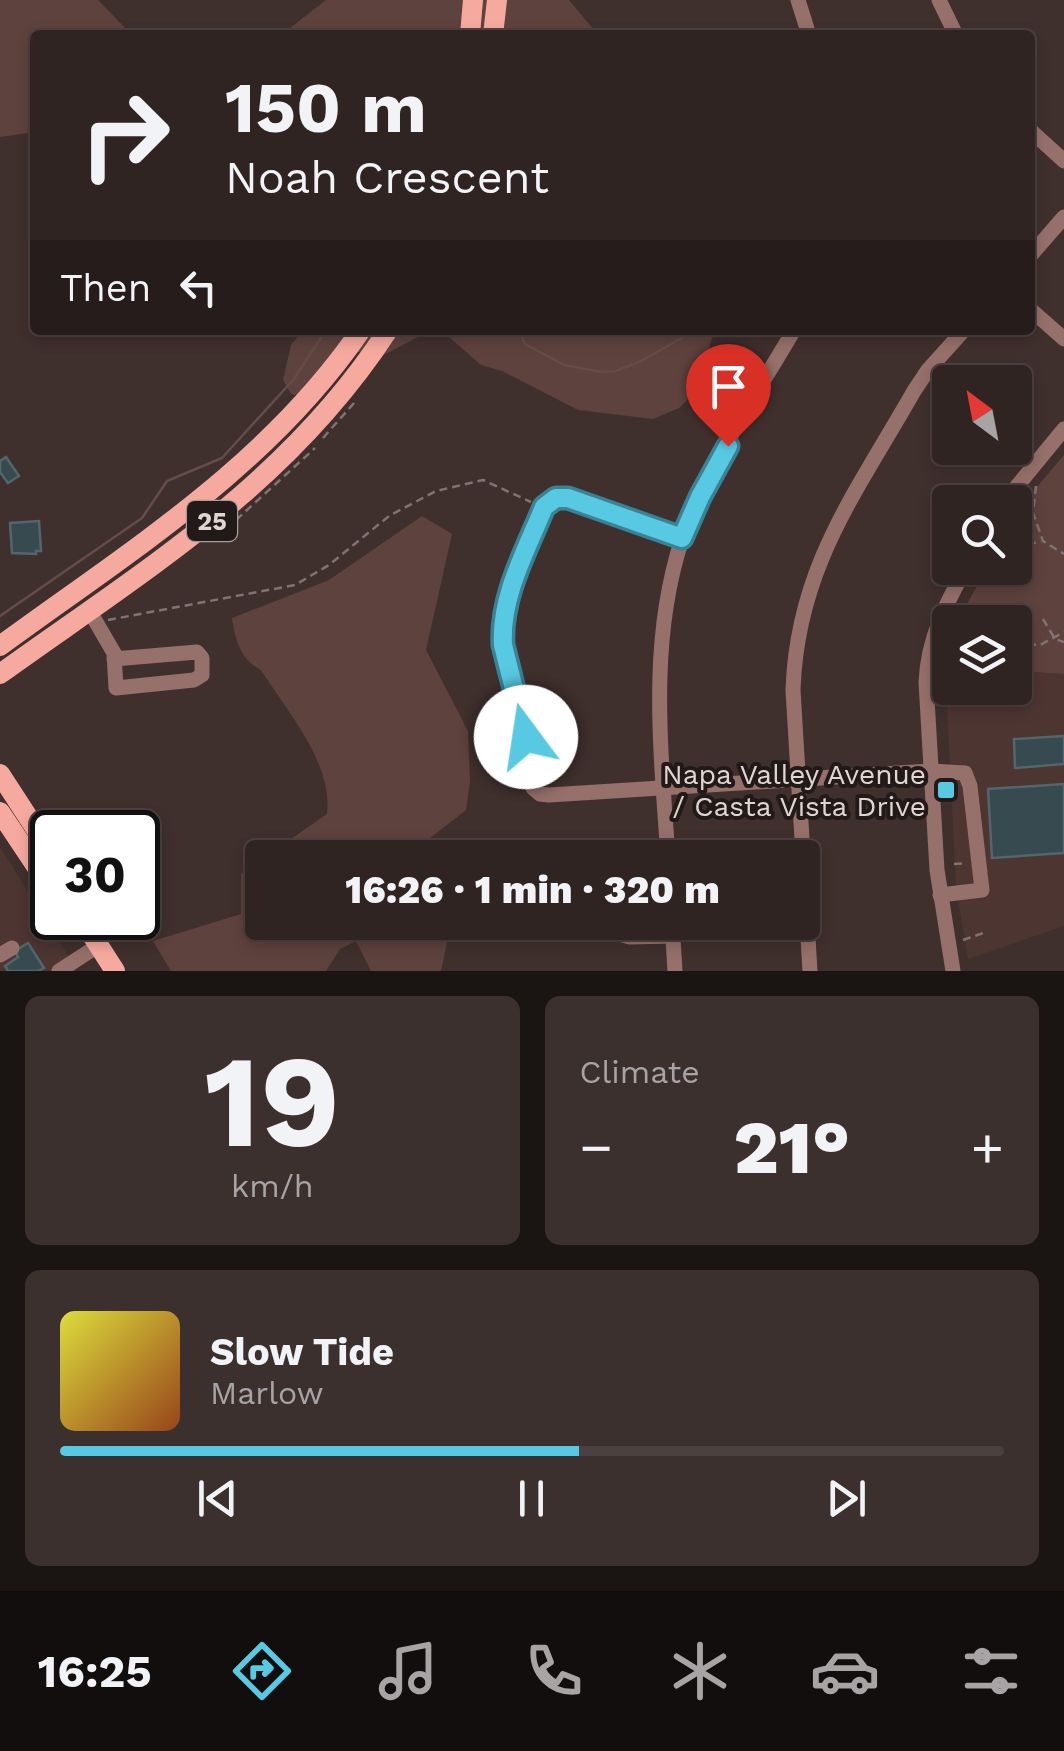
<!DOCTYPE html>
<html lang="en">
<head>
<meta charset="utf-8">
<style>
	body { margin:0; font-family:"Work Sans",sans-serif; background:#3c302f; color:#f1f3f6; height:100vh; display:flex; flex-direction:column; font-size:38px; white-space:nowrap }
	* { box-sizing:border-box; margin:0 }
	p { font-size:32px; color:#a8a4a5 }
	.icon { flex:none; width:55px; height:55px; fill:none; stroke:currentColor; stroke-width:2; stroke-linecap:round; stroke-linejoin:round }
	.map { position:relative; height:971px; overflow:hidden }
	.drawer { display:flex; flex-direction:column; gap:25px; padding:25px; background:#1a1413; flex:1 }
	.drawer>* { flex:none }
	.top-card { position:absolute; left:30px; top:30px; width:1005px; height:305px; border-radius:10px; box-shadow:0 5px 15px #0003,0 0 0 2px #4b4140; background:#302422; color:#f1f3f6; overflow:hidden }
	.needle { width:65px; rotate:328deg }
	.buttons { position:absolute; left:932px; top:365px; display:grid; gap:20px }
	.buttons a { display:grid; place-items:center; width:100px; height:100px; border-radius:10px; background:#302422; box-shadow:0 5px 15px #0003,0 0 0 2px #4b4140; font-size:50px }
	.speed { position:absolute; left:30px; top:810px; display:flex; gap:20px; font-size:50px; font-weight:700; text-align:center }
	.speed>* { display:grid; place-content:center; width:130px; height:130px; border-radius:50%; background:#302422; box-shadow:0 5px 15px #0003,0 0 0 2px #4b4140; line-height:1 }
	.speed .limit { border:5px solid #111; border-radius:15px; background:#fff; color:#111 }
	.pin { position:absolute; display:grid; place-items:center; width:85px; height:85px; color:#fff; margin:-102px -42px; border-radius:50% 50% 50% 0; rotate:-45deg; box-shadow:0 0 10px #0007 }
	.pin .icon { rotate:45deg }
	.me { position:absolute; width:110px; margin:-55px; rotate:346deg; stroke-linejoin:round; filter:drop-shadow(0 0 8px #0008) }
	.turn { display:flex; align-items:center; gap:35px; height:210px; padding:0 30px; font-size:45px }
	.turn .icon { width:130px; height:130px; stroke-width:2.5 }
	.turn b { display:block; font-size:70px; line-height:85px }
	.then { display:flex; align-items:center; height:95px; padding:0 30px; background:#0003; gap:20px; font-size:38px }
	.big { font-size:75px; font-weight:800; line-height:1.1 }
	.drawer .card { flex:1; display:flex; flex-direction:column; justify-content:center; gap:15px; min-width:0; padding:0 35px; border-radius:15px; background:#3c302f }
	.drawer .dial { align-items:center; gap:0 }
	.dial b { font-size:130px; line-height:1 }
	.song { display:flex; align-items:center; gap:30px }
	.cover { width:120px; height:120px; border-radius:15px; background:linear-gradient(135deg,hsl(60 70% 55%),hsl(20 70% 35%)) }
	.played { height:10px; border-radius:5px; background:linear-gradient(90deg,#58c9e3 55%,#4b4140 55%) }
	.keys { display:flex; justify-content:space-around; direction:ltr }
	.heat { display:flex; justify-content:space-between; align-items:center; font-size:55px; direction:ltr }
	.drawer .tiles { flex:1; display:grid; gap:25px; grid-template-columns:1fr 1fr }
	.card:last-child { grid-column:span 2 }
	.trip { position:absolute; left:245px; top:840px; width:575px; height:100px; border-radius:10px; background:#302422; box-shadow:0 5px 15px #0003,0 0 0 2px #4b4140; font-weight:800; line-height:100px; text-align:center }
	.tab-bar { display:flex; height:160px; justify-content:space-around; align-items:center; background:#130e0e; color:#a8a4a5 }
	.tab-bar .icon { width:70px; height:70px }
	.tab-bar .selected { color:#58c9e3 }
	.tab-bar b { font-size:45px; color:#f1f3f6 }
	.map>svg:first-child { display:block }
	.built { fill:#4d3532 }
	.green { fill:#5e423e }
	.lines { fill:none; stroke-linecap:round; stroke-linejoin:round }
	.stream { stroke:#644c4a; stroke-width:2.5 }
	.building { fill:#374a4f; stroke:#52666b; stroke-width:2.5 }
	.path { stroke:#817371; stroke-width:2.5; stroke-dasharray:8 5; stroke-linecap:butt }
	.minor { stroke:#96706b; stroke-width:15 }
	.major { stroke:#f6aa9f; stroke-width:20 }
	.route-casing { stroke:#398394; stroke-width:25 }
	.route { stroke:#58c9e3; stroke-width:18 }
	.poi-dot { fill:#58c9e3; stroke:#211a19; stroke-width:4 }
	.labels { text-anchor:middle; dominant-baseline:central; stroke-width:8; stroke-linejoin:round; paint-order:stroke }
	.shield { fill:#211a19; stroke:#a79d9b; stroke-width:2.5 }
	.shield-label { font-size:25px; font-weight:bold; fill:#e0d5d3 }
	.poi-label { font-size:28px; fill:#e0d5d3; stroke:#211a19; text-anchor:end }
</style>
</head>
<body>
<div class="map">
<svg width="1064" height="971" viewBox="0 0 1064 971">
	<rect width="100%" height="100%" fill="#40302d"/>
	<g class="built">
		<polygon points="945,667 950,667 950,688 1015,688 1015,671 1064,674 1064,926 968,959 956,888"/>
		<polygon points="0,847 77,970 75,971 0,971"/>
	</g>
	<g class="green">
		<polygon points="0,0 98,0 132,35 35,35 35,132 0,137"/>
		<polygon points="326,0 569,0 598,35 281,35"/>
		<path d="M303 330H431L382 356C348 339 324 375 300 396L291 394 283 380 291 345Z"/>
		<polygon points="441,330 716,330 710,343 708,379 679,408 653,419 578,410 502,371 481,365"/>
		<polygon points="1064,455 1064,674 1015,671 1015,622 957,622 987,568 1015,568 1015,519 1031,494"/>
		<path d="M422 516 452 534 426 650 468 731 470 781 466 810 420 846V857H265L327 814C333 763 287 711 261 670 241 660 235 640 232 618L329 580Z"/>
		<polygon points="262,859 262,922 451,923 441,971 371,971 356,941 340,949 326,971 171,971 153,941 241,914 241,874"/>
	</g>
	<g class="lines">
		<g class="stream">
			<polyline points="519,330 525,344 564,365 602,372 616,371 641,361 682,338 685,330"/>
			<polyline points="0,616 142,518 167,481 222,458 294,379 326,330"/>
		</g>
	</g>
	<g class="building">
		<polygon points="6,457 19,476 8,483 0,472 0,461"/>
		<polygon points="39,521 41,551 36,551 36,554 12,553 10,523"/>
		<polygon points="1064,736 1064,764 1015,768 1014,739"/>
		<polygon points="1064,784 1064,853 992,858 988,789"/>
		<polygon points="28,943 44,968 38,971 8,971 5,966 18,957 15,951"/>
	</g>
	<g class="lines">
		<g class="path">
			<polyline points="323,438 354,403"/>
			<polyline points="1036,486 1033,513 1043,541 1064,554"/>
			<polyline points="236,520 315,448"/>
			<polyline points="1015,546 1041,542"/>
			<polyline points="1043,619 1055,639 1064,642"/>
			<polyline points="108,620 295,585 329,565 389,516 436,491 483,480 531,502"/>
			<polyline points="1015,644 1040,645 1064,632"/>
			<polyline points="945,658 950,657"/>
			<polyline points="954,864 967,863"/>
			<polyline points="32,885 37,892"/>
			<polyline points="963,940 983,933"/>
		</g>
		<g class="minor">
			<polyline points="798,0 809,35"/>
			<polyline points="939,0 956,35"/>
			<polyline points="1030,130 1064,161"/>
			<polyline points="1030,256 1064,217"/>
			<polyline points="1030,309 1064,339"/>
			<polyline points="1004,502 1064,429"/>
			<path d="M682 538 568 498H555L544 507C526 551 501 597 503 645L526 737 533 788 540 794 549 795 931 771 965 773 970 786 982 890 940 895"/>
			<polyline points="89,610 114,653 116,688 194,680 202,675 202,658 197,652 114,659"/>
			<path d="M668 858C661 750 648 643 682 539 706 467 756 395 794 330"/>
			<polyline points="672,922 675,971"/>
			<polyline points="609,931 630,937 673,936"/>
			<polyline points="0,955 12,948"/>
			<polyline points="59,971 99,945"/>
			<path d="M810 971 793 690C797 568 856 493 914 391L928 370 964 330"/>
			<path d="M953 971 937 870 926 682C928 639 945 605 966 568"/>
		</g>
		<g class="major">
			<polyline points="470,35 473,0"/>
			<polyline points="493,35 497,0"/>
			<path d="M0 646C131 550 268 466 361 330"/>
			<path d="M0 674C146 569 288 484 388 330"/>
			<polyline points="0,774 52,854"/>
			<polyline points="0,812 40,872 52,878"/>
			<polyline points="81,918 115,971"/>
		</g>
	</g>
	<g class="lines">
		<g class="route-casing">
			<path id="route" d="M526 737 503 645C500 597 526 551 544 507L556 498H568L682 538 700 497 728 446"/>
		</g>
		<use href="#route" class="route"/>
	</g>
	<rect class="poi-dot" x="936" y="780" width="20" height="20" rx="5"/>
	<g class="labels">
		<rect class="shield" x="187" y="501" width="50" height="40" rx="8"/>
		<g class="shield-label">
			<text x="212" y="521">25</text>
		</g>
		<g class="poi-label">
			<text x="926" y="774">Napa Valley Avenue<tspan x="926" dy="32">/ Casta Vista Drive</tspan></text>
		</g>
	</g>
</svg>
<div class="buttons">
<a><svg class="needle" viewBox="-14 -14 28 28"><path d="M0-13l5 13h-10z" fill="#e53935"/><path d="M0 13l5-13h-10z" fill="#a8a4a5"/></svg></a>
<a><svg class="icon" aria-label="search" viewBox="0 0 24 24"><circle cx="10" cy="10" r="6"/><path d="M15 15l6 6"/></svg></a>
<a><svg class="icon" aria-label="layers" viewBox="0 0 24 24"><path d="M12 4l9 5-9 5-9-5zM3 14l9 5 9-5"/></svg></a>
</div>
<div class="speed"><div class="limit">30</div></div>
<div class="pin" style="left:728px;top:446px;background:#d93025"><svg class="icon" aria-label="arrive" viewBox="0 0 24 24"><path d="M6 21V4h12l-3 4 3 4H6"/></svg></div>
<svg class="me" style="left:526px;top:737px" viewBox="-20 -20 40 40"><circle r="19" fill="#fff"/><path d="M0-13L10 11 0 6-10 11z" fill="#58c9e3"/></svg>
<div class="trip">16:26 · 1 min · 320 m</div>
<div class="top-card">
<div class="turn"><svg class="icon" aria-label="right" viewBox="0 0 24 24"><path d="M7 20v-9h11M14 6l5 5-5 5"/></svg><div><b>150 m</b>Noah Crescent</div></div>
<div class="then">Then<svg class="icon" aria-label="left" viewBox="0 0 24 24"><path d="M17 20v-9H6M10 6l-5 5 5 5"/></svg></div>
</div>
</div>
<section class="drawer">
<div class="tiles">
<div class="card dial"><b>19</b><p>km/h</p></div>
<div class="card"><p>Climate</p>
<div class="heat"><a>−</a><b class="big">21°</b><a>+</a></div>
</div>
<div class="card">
<div class="song"><i class="cover"></i><div><b>Slow Tide</b><p>Marlow</p></div></div>
<div class="played"></div>
<div class="keys"><svg class="icon" aria-label="previous" viewBox="0 0 24 24"><path d="M18 5L8 12l10 7zM5 5v14"/></svg><svg class="icon" aria-label="pause" viewBox="0 0 24 24"><path d="M8 5v14M16 5v14"/></svg><svg class="icon" aria-label="next" viewBox="0 0 24 24"><path d="M6 5l10 7-10 7zM19 5v14"/></svg></div>
</div>
</div>
</section>
<nav class="tab-bar">
<b>16:25</b>
<svg class="icon selected" aria-label="directions" viewBox="0 0 24 24"><path d="M12 3l9 9-9 9-9-9zM9 14v-3h6M13 9l2 2-2 2"/></svg>
<svg class="icon" aria-label="music" viewBox="0 0 24 24"><path d="M9 18V5l10-2v13"/><circle cx="6" cy="18" r="3"/><circle cx="16" cy="16" r="3"/></svg>
<svg class="icon" aria-label="phone" viewBox="0 0 24 24"><path d="M5 4h4l2 5-3 2q2 4 5 5l2-3 5 2v4C11 20 4 13 5 4z"/></svg>
<svg class="icon" aria-label="climate" viewBox="0 0 24 24"><path d="M12 3v18M4 7l16 10M4 17L20 7"/></svg>
<svg class="icon" aria-label="car" viewBox="0 0 24 24"><path d="M5 17H2v-5l4-1 3-4h7l3 4 3 1v5h-3M9 17h6M6 11h13"/><circle cx="7" cy="17" r="2"/><circle cx="17" cy="17" r="2"/></svg>
<svg class="icon" aria-label="filters" viewBox="0 0 24 24"><path d="M4 7h16M4 17h16"/><circle cx="9" cy="7" r="2"/><circle cx="15" cy="17" r="2"/></svg>
</nav>
</body>
</html>
